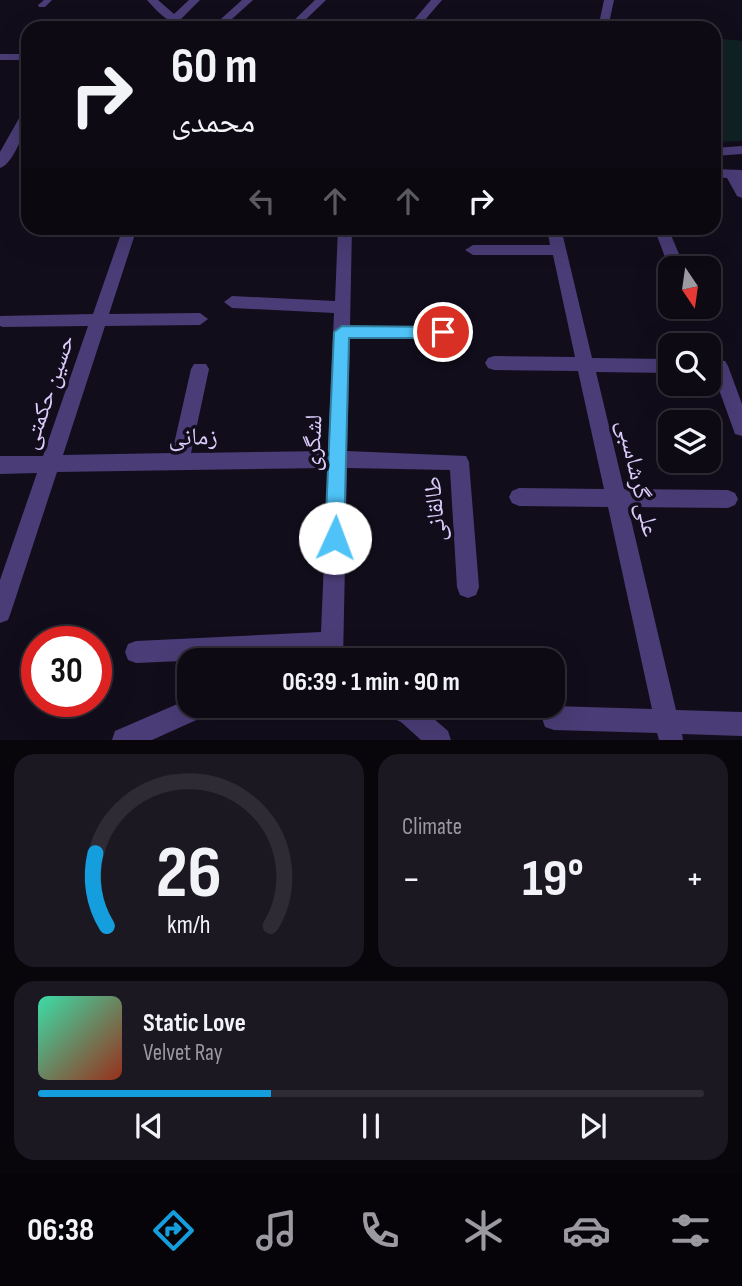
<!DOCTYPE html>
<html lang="en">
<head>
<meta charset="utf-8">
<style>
	body { margin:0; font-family:"Sofia Sans Condensed","Noto Naskh Arabic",sans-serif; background:#1c1822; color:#f1f3f6; height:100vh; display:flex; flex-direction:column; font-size:26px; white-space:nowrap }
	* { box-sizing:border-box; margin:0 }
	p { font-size:23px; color:#9b9aa0 }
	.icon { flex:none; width:38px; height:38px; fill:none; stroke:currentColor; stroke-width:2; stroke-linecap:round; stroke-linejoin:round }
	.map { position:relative; height:740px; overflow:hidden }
	.sheet { display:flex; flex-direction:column; gap:14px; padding:14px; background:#08060b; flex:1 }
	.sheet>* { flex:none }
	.top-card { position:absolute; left:21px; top:21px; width:700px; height:214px; border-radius:21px; box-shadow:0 7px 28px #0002,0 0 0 2px #2e2b34; background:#0e0a14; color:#f1f3f6; overflow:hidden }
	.needle { width:46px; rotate:167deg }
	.fabs { position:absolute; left:658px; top:256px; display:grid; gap:14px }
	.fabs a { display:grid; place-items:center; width:63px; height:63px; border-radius:14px; background:#0e0a14; box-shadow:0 7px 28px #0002,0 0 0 2px #2e2b34; font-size:35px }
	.speed { position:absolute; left:21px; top:626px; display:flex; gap:14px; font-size:35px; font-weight:700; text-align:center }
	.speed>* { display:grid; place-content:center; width:91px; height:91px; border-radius:50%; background:#0e0a14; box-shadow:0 7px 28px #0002,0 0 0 2px #2e2b34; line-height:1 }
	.speed .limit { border:10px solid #d22; background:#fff; color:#111 }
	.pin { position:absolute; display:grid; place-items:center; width:60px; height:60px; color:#fff; margin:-30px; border:4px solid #fff; border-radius:50%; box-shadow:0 2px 7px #0007 }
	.me { position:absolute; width:77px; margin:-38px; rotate:2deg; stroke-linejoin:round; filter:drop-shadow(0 0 5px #0008) }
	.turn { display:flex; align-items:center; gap:24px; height:147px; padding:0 35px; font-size:32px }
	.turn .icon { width:91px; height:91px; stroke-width:2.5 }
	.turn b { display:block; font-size:49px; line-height:60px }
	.lanes { display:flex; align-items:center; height:66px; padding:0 35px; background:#0003; justify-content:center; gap:35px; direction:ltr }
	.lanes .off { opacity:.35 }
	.big { font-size:52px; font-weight:700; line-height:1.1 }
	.sheet .widget { flex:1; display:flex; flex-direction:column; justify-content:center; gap:10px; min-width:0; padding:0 24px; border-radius:21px; background:#1c1822 }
	.sheet .dial { align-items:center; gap:0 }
	.dial svg { height:182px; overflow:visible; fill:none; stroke:#2e2b34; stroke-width:7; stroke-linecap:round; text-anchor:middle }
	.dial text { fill:#f1f3f6; stroke:none }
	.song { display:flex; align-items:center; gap:21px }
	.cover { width:84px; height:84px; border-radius:10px; background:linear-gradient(135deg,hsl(160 70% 55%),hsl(10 70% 35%)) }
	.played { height:7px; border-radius:4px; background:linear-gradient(90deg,#149edd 35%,#2e2b34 35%) }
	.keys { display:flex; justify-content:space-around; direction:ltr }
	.heat { display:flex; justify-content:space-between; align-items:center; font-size:38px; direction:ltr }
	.sheet .tiles { flex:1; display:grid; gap:14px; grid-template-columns:1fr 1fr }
	.widget:last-child { grid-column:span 2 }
	.trip { position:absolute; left:177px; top:648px; width:388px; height:70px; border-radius:21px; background:#0e0a14; box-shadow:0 7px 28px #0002,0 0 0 2px #2e2b34; font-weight:700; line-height:70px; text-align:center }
	.tab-bar { display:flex; height:112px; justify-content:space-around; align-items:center; background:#060408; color:#9b9aa0 }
	.tab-bar .icon { width:49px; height:49px }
	.tab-bar .on { color:#149edd }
	.tab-bar b { font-size:32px; color:#f1f3f6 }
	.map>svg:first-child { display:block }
	.green { fill:#102124 }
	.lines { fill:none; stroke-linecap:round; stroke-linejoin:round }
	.lane { fill:#4a3c76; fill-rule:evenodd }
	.street { fill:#4a3c76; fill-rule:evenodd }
	.route { fill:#4fc3f7; stroke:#337fa1; stroke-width:2 }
	.labels { text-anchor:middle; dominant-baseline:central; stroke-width:7; stroke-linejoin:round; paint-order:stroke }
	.street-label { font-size:24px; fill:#dbcbfa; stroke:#120d1b }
</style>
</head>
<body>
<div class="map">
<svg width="742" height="740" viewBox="0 0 742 740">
	<rect width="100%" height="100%" fill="#120d1b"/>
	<polygon class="green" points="714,38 742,41 742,141 714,142"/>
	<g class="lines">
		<polygon class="lane" points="44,0 52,0 45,7 39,7 38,5"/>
		<g class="street">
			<path d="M147 0H158L174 14 189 0H200L181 19 195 28C174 28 161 16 147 0Z"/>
			<polygon points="242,0 253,0 222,28 211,28"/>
			<polygon points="315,0 326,0 297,28 286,28"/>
			<polygon points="431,0 442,0 418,28 407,28"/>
			<polygon points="604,0 614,0 608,28 598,28"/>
			<rect x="0" y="54" width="28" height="6"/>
			<path d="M28 109C28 124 15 163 0 168V152L22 113Z"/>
			<polygon points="742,146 742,154 714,156 714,148"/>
			<polygon points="714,169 742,170 742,198 737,196 727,178 714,177"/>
			<polygon points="123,228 137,228 109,314 200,313 208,319 200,325 105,326 63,455 172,453 191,369 194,364 206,364 209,369 191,453 328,451 334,313 232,308 224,302 232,296 335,301 338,228 352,228 350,326 443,327 451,333 443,339 350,338 347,451 466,456 469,462 479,587 476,595 468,598 460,595 457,587 450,470 347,468 343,660 319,660 320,655 136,663 128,660 125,652 128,644 136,641 321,632 328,468 57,472 11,612 8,620 0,623 0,580 37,473 0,474 0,456 43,456 88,326 3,327 0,326 0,316 93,314"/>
			<polygon points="547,228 561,228 592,358 670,359 670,373 596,372 624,489 728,490 735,493 738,499 735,505 728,508 628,507 676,710 742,712 742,736 682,734 683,740 659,740 657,733 554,730 545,727 542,718 545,709 554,706 652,709 608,507 519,506 512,503 509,497 512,491 519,488 604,489 578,371 494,370 488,368 485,363 488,358 494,356 575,357 553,255 473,255 465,250 473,245 550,245"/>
			<polygon points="654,228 668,228 685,268 670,270"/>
			<polygon points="709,359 725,361 728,366 742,404 742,436 735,434 713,373 709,373"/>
			<polygon points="189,699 189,705 216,705 212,713 152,740 112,740 115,731"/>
			<polygon points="377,705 418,705 448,731 451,740 421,740 401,722 381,713"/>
		</g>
	</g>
	<polygon class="route" points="342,326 443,327 451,332 443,338 349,338 344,538 341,544 335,547 328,544 325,538 334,332"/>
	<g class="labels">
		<g class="street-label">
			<text transform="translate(48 392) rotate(-71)">حسین حکمتی</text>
			<text transform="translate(193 437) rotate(-1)">زمانی</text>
			<text transform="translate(313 443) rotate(-88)">لشگری</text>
			<text transform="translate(638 478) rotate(77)">علی گرشاسبی</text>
			<text transform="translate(435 509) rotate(-95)">طالقانی</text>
		</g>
	</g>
</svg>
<div class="fabs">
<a><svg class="needle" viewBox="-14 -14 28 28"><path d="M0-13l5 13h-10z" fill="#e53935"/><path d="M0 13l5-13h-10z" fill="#9b9aa0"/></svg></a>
<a><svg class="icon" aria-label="search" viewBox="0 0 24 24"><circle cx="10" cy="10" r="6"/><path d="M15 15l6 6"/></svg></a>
<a><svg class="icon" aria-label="layers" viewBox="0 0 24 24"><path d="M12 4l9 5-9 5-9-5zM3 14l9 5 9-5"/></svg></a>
</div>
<div class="speed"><div class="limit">30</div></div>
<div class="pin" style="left:443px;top:332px;background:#d93025"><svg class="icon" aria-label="arrive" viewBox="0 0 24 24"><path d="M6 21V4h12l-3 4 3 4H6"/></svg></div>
<svg class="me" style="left:335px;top:538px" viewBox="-20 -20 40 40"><circle r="19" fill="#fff"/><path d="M0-13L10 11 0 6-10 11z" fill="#4fc3f7"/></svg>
<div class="trip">06:39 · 1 min · 90 m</div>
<div class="top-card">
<div class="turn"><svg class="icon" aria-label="right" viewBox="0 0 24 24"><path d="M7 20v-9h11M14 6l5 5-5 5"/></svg><div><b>60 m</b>محمدی</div></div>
<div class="lanes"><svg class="icon off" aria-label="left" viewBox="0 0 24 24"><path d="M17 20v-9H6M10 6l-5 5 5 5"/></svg><svg class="icon off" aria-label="ahead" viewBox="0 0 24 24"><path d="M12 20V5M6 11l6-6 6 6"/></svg><svg class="icon off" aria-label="ahead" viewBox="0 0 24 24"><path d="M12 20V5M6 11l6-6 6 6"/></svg><svg class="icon" aria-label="right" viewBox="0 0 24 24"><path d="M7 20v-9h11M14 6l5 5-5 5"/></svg></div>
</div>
</div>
<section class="sheet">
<div class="tiles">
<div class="widget dial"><svg viewBox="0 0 100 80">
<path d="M14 69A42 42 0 1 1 86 69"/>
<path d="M14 69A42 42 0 0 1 9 37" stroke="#149edd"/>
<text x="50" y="56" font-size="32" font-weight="700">26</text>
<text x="50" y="72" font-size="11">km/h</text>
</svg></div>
<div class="widget"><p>Climate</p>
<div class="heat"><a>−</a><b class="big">19°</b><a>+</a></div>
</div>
<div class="widget">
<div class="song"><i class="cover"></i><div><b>Static Love</b><p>Velvet Ray</p></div></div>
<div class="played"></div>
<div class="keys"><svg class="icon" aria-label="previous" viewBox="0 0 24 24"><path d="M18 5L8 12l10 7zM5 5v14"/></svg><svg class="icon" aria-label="pause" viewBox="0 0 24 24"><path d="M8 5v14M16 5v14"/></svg><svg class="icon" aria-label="next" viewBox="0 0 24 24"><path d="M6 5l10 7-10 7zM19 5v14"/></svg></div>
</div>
</div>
</section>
<nav class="tab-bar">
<b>06:38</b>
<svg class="icon on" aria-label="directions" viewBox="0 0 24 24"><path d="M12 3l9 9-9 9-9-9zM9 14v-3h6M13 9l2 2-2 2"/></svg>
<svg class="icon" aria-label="music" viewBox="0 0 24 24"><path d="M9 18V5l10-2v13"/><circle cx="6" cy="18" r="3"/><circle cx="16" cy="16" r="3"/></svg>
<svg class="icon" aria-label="phone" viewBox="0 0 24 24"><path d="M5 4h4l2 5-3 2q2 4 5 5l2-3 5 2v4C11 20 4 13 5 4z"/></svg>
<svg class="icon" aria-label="climate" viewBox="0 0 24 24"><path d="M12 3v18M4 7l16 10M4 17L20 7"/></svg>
<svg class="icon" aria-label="car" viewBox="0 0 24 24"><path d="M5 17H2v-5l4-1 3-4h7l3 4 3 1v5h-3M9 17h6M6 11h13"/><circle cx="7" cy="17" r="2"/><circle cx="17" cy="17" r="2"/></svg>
<svg class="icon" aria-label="filters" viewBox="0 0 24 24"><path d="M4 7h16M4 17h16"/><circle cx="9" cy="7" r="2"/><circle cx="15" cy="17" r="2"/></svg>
</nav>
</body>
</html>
